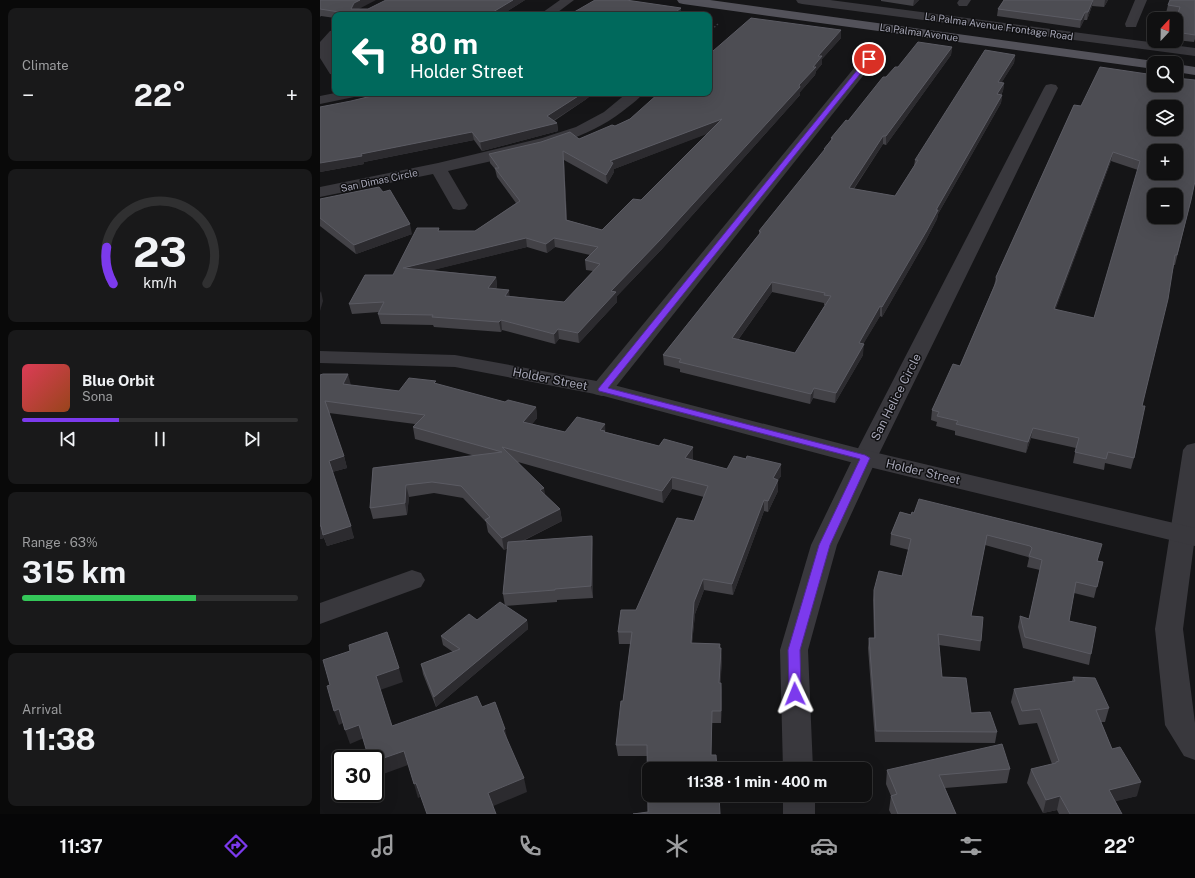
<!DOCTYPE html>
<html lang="en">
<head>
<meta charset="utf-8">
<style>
	body { margin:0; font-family:"Public Sans",sans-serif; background:#19191a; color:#f1f3f6; height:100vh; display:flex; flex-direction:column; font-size:15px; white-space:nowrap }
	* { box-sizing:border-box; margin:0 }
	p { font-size:13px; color:#9c9d9f }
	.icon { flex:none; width:22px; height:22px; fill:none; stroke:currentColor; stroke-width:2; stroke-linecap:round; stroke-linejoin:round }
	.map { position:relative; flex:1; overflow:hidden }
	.details { display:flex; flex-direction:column; gap:8px; padding:8px; background:#090909; width:320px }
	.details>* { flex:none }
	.top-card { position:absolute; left:12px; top:12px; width:380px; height:84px; border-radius:8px; box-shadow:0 4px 16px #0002,0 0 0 1px #303031; background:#00695c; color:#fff; overflow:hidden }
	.needle { width:26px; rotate:22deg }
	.fabs { position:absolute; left:827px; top:12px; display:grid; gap:8px }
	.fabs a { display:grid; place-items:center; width:36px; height:36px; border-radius:8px; background:#101011; box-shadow:0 4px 16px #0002,0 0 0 1px #303031; font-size:20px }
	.speed { position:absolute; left:12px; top:750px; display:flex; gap:8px; font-size:20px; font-weight:700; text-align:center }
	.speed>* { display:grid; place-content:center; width:52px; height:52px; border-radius:50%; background:#101011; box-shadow:0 4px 16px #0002,0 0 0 1px #303031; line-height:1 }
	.speed .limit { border:2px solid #111; border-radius:6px; background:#fff; color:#111 }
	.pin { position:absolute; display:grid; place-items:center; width:34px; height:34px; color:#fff; margin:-17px; border:2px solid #fff; border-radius:50%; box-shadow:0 1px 4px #0007 }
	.me { position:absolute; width:44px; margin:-22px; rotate:358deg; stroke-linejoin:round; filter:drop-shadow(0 0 3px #0008) }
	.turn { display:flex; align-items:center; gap:14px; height:84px; padding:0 12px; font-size:18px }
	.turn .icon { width:52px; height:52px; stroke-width:2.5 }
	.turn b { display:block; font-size:28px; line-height:34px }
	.big { font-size:30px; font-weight:700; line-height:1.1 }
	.details .card { flex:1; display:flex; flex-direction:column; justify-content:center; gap:6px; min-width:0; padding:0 14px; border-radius:8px; background:#19191a }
	.details .dial { align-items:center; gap:0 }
	.dial svg { height:104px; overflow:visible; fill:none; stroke:#303031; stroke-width:7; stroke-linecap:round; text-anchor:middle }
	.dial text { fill:#f1f3f6; stroke:none }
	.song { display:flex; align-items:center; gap:12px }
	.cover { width:48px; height:48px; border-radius:6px; background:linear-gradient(135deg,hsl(350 70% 55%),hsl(20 70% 35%)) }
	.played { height:4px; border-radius:2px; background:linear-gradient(90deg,#7c3aed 35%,#303031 35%) }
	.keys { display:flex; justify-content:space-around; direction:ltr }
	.heat { display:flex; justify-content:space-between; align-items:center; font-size:22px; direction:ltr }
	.charge { height:6px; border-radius:3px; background:linear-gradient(90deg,#34c759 63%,#303031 0) }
	.trip { position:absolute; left:322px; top:762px; width:230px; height:40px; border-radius:8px; background:#101011; box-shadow:0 4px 16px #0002,0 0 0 1px #303031; font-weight:700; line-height:40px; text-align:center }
	.menu { display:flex; height:64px; justify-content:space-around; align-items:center; background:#060607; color:#9c9d9f }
	.menu .icon { width:28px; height:28px }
	.menu .on { color:#7c3aed }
	.menu b { font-size:18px; color:#f1f3f6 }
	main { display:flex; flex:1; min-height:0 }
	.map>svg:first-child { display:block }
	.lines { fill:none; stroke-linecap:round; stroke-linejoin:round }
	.path { stroke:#3c3c42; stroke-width:1.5; stroke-dasharray:1.5 2; stroke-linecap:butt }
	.minor { fill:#39383d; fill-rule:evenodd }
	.tertiary { fill:#39383d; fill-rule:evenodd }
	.primary { fill:#53525a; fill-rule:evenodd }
	.wall { fill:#434247; fill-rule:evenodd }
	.shaded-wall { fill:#2c2b2f }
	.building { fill:#4d4d53; stroke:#5b5b63; fill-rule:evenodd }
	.route { fill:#7c3aed; stroke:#51269a }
	.labels { text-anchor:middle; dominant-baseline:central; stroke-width:3; stroke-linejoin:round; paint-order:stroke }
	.far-street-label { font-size:10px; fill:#a7a7b7; stroke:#101012 }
	.street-label { font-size:12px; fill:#a7a7b7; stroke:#101012 }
</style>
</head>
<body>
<main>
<section class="details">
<div class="card"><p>Climate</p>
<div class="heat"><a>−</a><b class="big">22°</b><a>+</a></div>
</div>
<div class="card dial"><svg viewBox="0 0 100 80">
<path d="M14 69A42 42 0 1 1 86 69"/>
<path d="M14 69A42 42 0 0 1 9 41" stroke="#7c3aed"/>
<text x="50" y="56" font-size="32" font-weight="700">23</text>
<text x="50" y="72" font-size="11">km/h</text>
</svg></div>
<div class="card">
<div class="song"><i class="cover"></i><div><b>Blue Orbit</b><p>Sona</p></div></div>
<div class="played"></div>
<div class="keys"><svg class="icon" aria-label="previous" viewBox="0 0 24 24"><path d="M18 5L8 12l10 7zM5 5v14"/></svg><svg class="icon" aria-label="pause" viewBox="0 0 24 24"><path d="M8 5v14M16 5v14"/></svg><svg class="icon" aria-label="next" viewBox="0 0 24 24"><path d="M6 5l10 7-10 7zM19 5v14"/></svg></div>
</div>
<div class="card"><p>Range · 63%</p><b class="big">315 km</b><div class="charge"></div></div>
<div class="card"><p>Arrival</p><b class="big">11:38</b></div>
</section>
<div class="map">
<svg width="875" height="814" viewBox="0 0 875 814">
	<rect width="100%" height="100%" fill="#151517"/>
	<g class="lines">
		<polyline class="path" points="389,32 399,23"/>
		<g class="minor">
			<polygon points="240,0 254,0 234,15 219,15"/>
			<polygon points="476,0 510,0 875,48 875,56 482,4 478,3"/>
			<polygon points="639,0 651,0 647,6 639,6 637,3"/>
			<polygon points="815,0 827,0 817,24 816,27 806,27 805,24"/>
			<polygon points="15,30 15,42 12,44 11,53 15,60 15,75 10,74 0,58 0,42 10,31"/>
			<polygon points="549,55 554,56 556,59 554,62 290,394 282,396 274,394 271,389 274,384 544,56"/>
			<polygon points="731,84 736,85 738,88 557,458 517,545 488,650 493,769 463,769 460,650 491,545 533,458 724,88 726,85"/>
			<polygon points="15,93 41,93 39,96 0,104 0,96"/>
			<path d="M307 93H323C319 99 313 103 308 107 259 148 188 156 128 171L148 205 145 209 139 210 133 209 113 174 0 197V187L118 163 222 138 256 127 284 112Z"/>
			<polygon points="875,443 875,536 863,629 875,723 875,760 864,756 845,725 835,629 863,450 867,445"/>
			<polygon points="92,570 101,573 105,580 101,587 0,624 0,603"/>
			<rect x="463" y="795" width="32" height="19"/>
		</g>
		<polygon class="tertiary" points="0,351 135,355 282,382 545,450 875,528 875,546 545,466 280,395 135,367 0,363"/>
		<g class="primary">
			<polygon points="357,0 390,0 834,61 840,63 834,63 834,69 363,4 359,3"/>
			<polygon points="856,64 875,67 875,75 856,72"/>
		</g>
	</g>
	<g class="wall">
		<polygon points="0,0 39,9 48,9 205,0 181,15 15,15 15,18 1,16 0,17"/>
		<polygon points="561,0 599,0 593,6 561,1"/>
		<polygon points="684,0 788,0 784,7 772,6 767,20 764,20 760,28 677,16 678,9"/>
		<polygon points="875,0 875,39 874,42 856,40 856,19 857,14 846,13 848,5"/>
		<path d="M521 38 502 59V64L496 71 495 75 480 92V95L342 249 297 296V302L259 343 239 339 235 344 182 330 181 332 114 327 113 325 61 324 58 314 59 312 32 314 29 304 73 275 120 231H155L196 203 177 177 175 169 170 163 169 154 259 139 295 126 310 119 393 51ZM388 133 321 200 282 230 247 220 244 160 287 184 294 172V169ZM207 247 227 253 235 247 270 255 265 260 266 270 273 271 244 302 190 296 176 289 177 286 176 277 112 270Z"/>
		<path d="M632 47 631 55 566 145 563 144 534 189 575 196 594 166 595 160 695 55 694 63 681 83H684L683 91 681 95H682L681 103 618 214 617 219 605 242 562 317 560 316 543 344V355L515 403 493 398 490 404 360 372V369L344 365 343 355 439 234V231L504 151V149L511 140V138L528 121 566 77 578 67ZM452 292 504 303V305H505L475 353 418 340Z"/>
		<polygon points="64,93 274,93 265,100 234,121 237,123 238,131 162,151 154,140 44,162 44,164 0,172 31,101"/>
		<path d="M754 105 871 200 855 265H854L822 406 814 458 811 469 785 463 784 470 753 463 756 448 711 438 706 453 635 435V431L616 426 617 422 611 420 612 410 640 366 674 286 676 277ZM791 161 818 170 774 318 735 310Z"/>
		<polygon points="0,199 92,234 36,254 0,226"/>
		<polygon points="0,375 30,385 79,391 116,384 185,402 216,407 217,418 212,424 245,432 286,432 339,446 373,447 373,458 372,460 407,469 426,459 461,464 461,476 458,480 458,491 448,512 444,511 413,595 384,590 375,614 372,643 400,644 402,660 400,683 401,683 402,695 401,723 392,723 328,812 327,756 298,756 296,745 303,701 311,644 299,644 298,632 316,610 374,521 384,497 352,489 343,503 198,462 225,495 240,509 242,521 203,541 272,536 273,547 273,598 237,600 237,602 185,606 183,594 188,548 184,550 168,532 166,522 143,498 114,493 89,497 87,515 53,519 50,508 53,468 155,456 95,439 93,427 95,424 9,413 24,456 27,468 12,472 34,538 7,546 4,538 0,539"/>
		<polygon points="580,512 783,562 774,598 754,593 749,621 771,654 769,665 703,648 698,627 700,616 709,619 720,570 707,567 709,558 708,557 665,545 651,616 661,641 660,651 619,645 622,677 651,713 677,732 675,743 555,742 548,648 549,638 554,638 553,600 554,590 582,576 589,550 570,545 571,534"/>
		<polygon points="157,620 207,620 208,629 116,707 103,674 101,664 133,652 123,645 121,636"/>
		<polygon points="753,677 789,708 785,722 781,722 792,749 817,796 795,801 802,814 739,814 737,810 723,813 707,783 711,769 732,764 717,723 699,725 691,702 694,689 752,681"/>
		<polygon points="690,769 687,783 625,788 636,814 571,814 569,810 571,796 566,784 567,770"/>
	</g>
	<g class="shaded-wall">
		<polygon points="40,0 56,0 35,11 31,9 34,3"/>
		<polygon points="193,0 205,0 181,15 168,15"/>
		<polygon points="594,0 599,0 593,6"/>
		<polygon points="773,0 772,6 767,20 768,12"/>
		<polygon points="785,0 788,0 784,7"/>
		<polygon points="361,8 361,15 352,15"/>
		<polygon points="765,12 764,20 760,28 761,20"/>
		<polygon points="521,30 521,38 502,59 502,64 496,71 495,75 480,92 480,95 342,249 297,296 297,302 259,343 258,333 291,291 479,85 493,67 498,56"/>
		<polygon points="632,47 631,55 566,145 566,136"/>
		<polygon points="695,55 694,63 677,90 678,82"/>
		<polygon points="684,83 683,91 676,103 677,94"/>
		<polygon points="263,93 274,93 265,100 228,124 227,116"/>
		<polygon points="682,95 681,103 618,214 617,219 605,242 562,317 562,307 616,210"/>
		<polygon points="402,119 403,128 294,169 294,172 287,184 286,175 290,161"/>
		<polygon points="237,123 238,131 162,151 160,142"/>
		<polygon points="152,132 154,140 44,162 44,164 0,172 0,163 41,154"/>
		<polygon points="563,136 563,144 528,197 529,188"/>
		<polygon points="243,151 244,160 247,229 246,220"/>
		<polygon points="793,152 791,161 732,319 734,309"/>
		<polygon points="90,224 92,234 36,254 34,245"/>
		<polygon points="206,238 207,247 85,277 83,268"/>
		<polygon points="234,238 235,247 227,253 226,244"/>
		<polygon points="176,277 177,286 170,298 168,288"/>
		<polygon points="452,282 452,292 412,348 412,338"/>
		<polygon points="189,290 190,300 185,296"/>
		<polygon points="1,291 3,301 0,311 0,293"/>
		<polygon points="560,306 560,316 538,353 539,343"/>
		<polygon points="181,320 182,330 181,332 179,322"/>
		<polygon points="238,329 239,339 235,344 234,334"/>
		<polygon points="544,344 543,355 515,403 516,393"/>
		<polygon points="28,374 31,385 23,384"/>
		<polygon points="494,388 493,398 490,404 491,394"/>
		<polygon points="216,407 217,418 205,433 203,422"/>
		<polygon points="285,424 286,442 280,430"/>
		<polygon points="713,428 711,438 706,453 708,442"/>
		<polygon points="373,447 373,458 365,470 365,458"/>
		<polygon points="24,456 27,468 12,472 9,461"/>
		<polygon points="461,464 461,476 458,480 458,491 448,512 448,501 453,478"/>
		<polygon points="352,477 352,489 343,503 342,491"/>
		<polygon points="86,485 89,497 87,515 85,503"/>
		<polygon points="224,488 226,499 220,490"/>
		<polygon points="444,500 444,511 413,595 412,584"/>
		<polygon points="240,509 242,521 184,550 182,538"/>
		<polygon points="0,526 1,526 4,538 0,539"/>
		<polygon points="31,526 34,538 7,546 3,535"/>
		<polygon points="272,536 273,547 273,598 271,586"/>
		<polygon points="383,579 384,590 375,614 371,655 371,643 374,602"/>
		<polygon points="207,620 208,629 116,707 114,697"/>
		<polygon points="401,648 402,660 400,695 399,683"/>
		<polygon points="79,668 83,682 60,690 56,676"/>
		<polygon points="401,683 402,695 401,723"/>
		<polygon points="19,709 23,723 19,725 14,711"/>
		<polygon points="392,711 392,723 391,767 391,755"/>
		<polygon points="39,725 44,738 30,744 25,730"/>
		<polygon points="185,729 188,742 183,730"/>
		<polygon points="84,751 88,765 55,777 55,761"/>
		<polygon points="204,778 207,792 171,807 168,793"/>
		<polygon points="821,782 817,796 785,804 789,790"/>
		<polygon points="96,783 100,797 98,798 94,784"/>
		<polygon points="740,796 737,810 723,813 726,800"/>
	</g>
	<g class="building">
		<polygon points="0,0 40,0 34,3 31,9 48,9 66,0 193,0 168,15 32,15 32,14 0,9"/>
		<polygon points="275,0 306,0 361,8 352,15 249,15"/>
		<polygon points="684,0 773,0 768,12 765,12 761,20 678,9"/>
		<polygon points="850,0 875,0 875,35 856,32 856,19 860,7 848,5"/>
		<path d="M431 18 521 30 498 56H502L493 67H496L479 85 480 87 341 239 291 291 296 292 258 333 238 329 234 334 181 320 179 322 112 317 113 315 58 314 64 302 29 304 45 275H73L97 228H119L118 231H155L200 201 175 168H179L169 154 221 142 250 132 259 139 292 125 295 126 310 119 339 93H389V51H393ZM402 119 321 200 313 199 282 230 246 220 243 151 286 175 293 163 290 161ZM206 238 226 244 234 238 278 247 265 260 280 264 244 302 185 296 189 290 168 288 176 277 83 268Z"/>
		<path d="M598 42 632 47 566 136H563L529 188 575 196 598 160H595L665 50 695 55 678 82 684 83 677 94 682 95 616 210H618L606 232 562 307 560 306 539 343 544 344 516 393 494 388 491 394 359 362 361 359 343 355 441 232 439 231 505 149H504L513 138H511L526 120 528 121 563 77H566L575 67H578ZM452 282 505 293 504 295 511 296 475 353 412 338Z"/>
		<path d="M780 67 834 75V85H856V78L875 80V181L871 200 857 255H855L848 299 822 406H825L814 458 788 452 786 459 755 452 759 438 713 428 708 442 636 424 638 421 617 416 619 412 612 410 633 364 640 366 677 280 676 277 754 105 761 106ZM834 107H856V129H834ZM834 151H856V173H834ZM793 152 820 161 774 318 734 309ZM834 195H856V217H834Z"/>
		<polygon points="64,93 263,93 227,116 237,123 160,142 152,132 41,154 42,156 0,163 0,107 31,101"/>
		<polygon points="59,187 63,192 70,190 90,224 34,245 0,218 0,199"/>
		<polygon points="3,374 28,374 23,384 79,391 89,378 116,381 114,383 185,402 188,400 216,407 203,422 245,432 257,417 285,424 280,430 285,431 284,432 339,446 344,439 373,447 365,458 407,469 414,456 426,459 427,456 461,464 453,478 458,480 448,501 444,500 412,584 383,579 374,602 371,643 400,644 399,648 401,648 399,683 401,683 401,711 392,711 391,755 396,755 397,769 329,769 329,795 399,795 400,814 313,814 328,812 327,745 296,745 301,701 303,701 312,632 298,632 301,610 316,610 357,518 374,521 388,486 352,477 342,491 182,447 224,488 220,490 240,509 182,538 165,520 170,517 141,486 112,482 86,485 85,503 50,508 53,468 182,452 93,427 105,415 5,401 24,456 9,461 31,526 3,535 1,526 0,526 0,375"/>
		<polygon points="599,499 782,544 777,561 783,562 777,587 756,582 749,621 776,627 771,654 705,637 700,616 709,619 722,560 709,556 712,548 710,546 667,535 651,616 663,617 661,641 618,634 622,677 646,678 651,713 670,712 677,732 556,731 549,638 555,638 554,590 559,571 582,576 591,539 571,534 580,512 591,515 592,512 594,513"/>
		<polygon points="272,536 271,586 235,589 235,590 183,594 188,542"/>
		<polygon points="180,602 207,620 114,697 101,664 140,649 121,636 149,614 157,620"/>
		<polygon points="67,632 79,668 56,676 72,726 157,696 162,707 175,702 185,729 183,730 204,778 168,793 176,814 107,814 96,783 94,784 84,751 55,761 55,759 49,759 39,725 25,730 19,709 14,711 7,686 10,685 3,660 30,651 29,645"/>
		<polygon points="753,677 775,678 789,708 776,710 792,749 800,747 821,782 789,790 802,814 750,814 740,796 726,800 711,769 736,763 736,762 739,761 720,709 702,711 694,689 755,681"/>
		<polygon points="682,744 690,769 619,775 636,814 578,814 571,796 577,794 567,770"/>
	</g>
	<polygon class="route" points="547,58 552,59 288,388 545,455 550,458 510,545 480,650 481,694 480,698 475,699 471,698 469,694 468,650 499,545 540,459 279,391 278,389"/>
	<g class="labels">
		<g class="far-street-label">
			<text transform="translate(679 26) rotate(8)">La Palma Avenue Frontage Road</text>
			<text transform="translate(599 32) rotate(8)">La Palma Avenue</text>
			<text transform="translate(59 180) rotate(-12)">San Dimas Circle</text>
		</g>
		<g class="street-label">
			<text transform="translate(230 379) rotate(11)">Holder Street</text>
			<text transform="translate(576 397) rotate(-63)">San Helice Circle</text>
			<text transform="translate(603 472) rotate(13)">Holder Street</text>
		</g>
	</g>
</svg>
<div class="fabs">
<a><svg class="needle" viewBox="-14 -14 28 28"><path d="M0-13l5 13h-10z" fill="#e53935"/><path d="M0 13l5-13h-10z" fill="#9c9d9f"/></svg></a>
<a><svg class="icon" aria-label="search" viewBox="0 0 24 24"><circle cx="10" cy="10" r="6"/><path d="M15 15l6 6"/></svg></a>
<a><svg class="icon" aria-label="layers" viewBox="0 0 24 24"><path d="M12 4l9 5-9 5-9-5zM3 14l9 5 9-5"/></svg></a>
<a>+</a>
<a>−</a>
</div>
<div class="speed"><div class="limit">30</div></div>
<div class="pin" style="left:549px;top:59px;background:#d93025"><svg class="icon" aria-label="arrive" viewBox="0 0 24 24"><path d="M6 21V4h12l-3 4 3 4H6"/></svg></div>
<svg class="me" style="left:475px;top:694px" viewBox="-20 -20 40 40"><path d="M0-17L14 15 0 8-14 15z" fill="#7c3aed" stroke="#fff" stroke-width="4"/></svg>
<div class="trip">11:38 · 1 min · 400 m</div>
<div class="top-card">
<div class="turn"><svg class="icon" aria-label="left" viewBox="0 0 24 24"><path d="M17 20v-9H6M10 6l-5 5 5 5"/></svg><div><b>80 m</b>Holder Street</div></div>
</div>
</div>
</main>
<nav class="menu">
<b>11:37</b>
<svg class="icon on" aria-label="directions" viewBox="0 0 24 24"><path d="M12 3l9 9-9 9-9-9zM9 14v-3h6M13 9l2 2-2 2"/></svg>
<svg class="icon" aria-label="music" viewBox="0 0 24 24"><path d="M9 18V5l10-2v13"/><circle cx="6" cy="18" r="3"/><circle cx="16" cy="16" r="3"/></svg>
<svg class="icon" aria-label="phone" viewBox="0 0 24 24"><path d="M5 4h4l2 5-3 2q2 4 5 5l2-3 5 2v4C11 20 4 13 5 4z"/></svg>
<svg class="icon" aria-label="climate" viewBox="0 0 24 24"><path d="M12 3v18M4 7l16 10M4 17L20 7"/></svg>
<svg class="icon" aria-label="car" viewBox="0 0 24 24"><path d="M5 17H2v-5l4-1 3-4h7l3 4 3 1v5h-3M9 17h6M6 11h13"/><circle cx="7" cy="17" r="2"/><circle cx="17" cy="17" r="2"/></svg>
<svg class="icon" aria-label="filters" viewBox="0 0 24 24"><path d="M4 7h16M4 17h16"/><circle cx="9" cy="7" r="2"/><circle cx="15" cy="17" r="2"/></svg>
<b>22°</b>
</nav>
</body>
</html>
